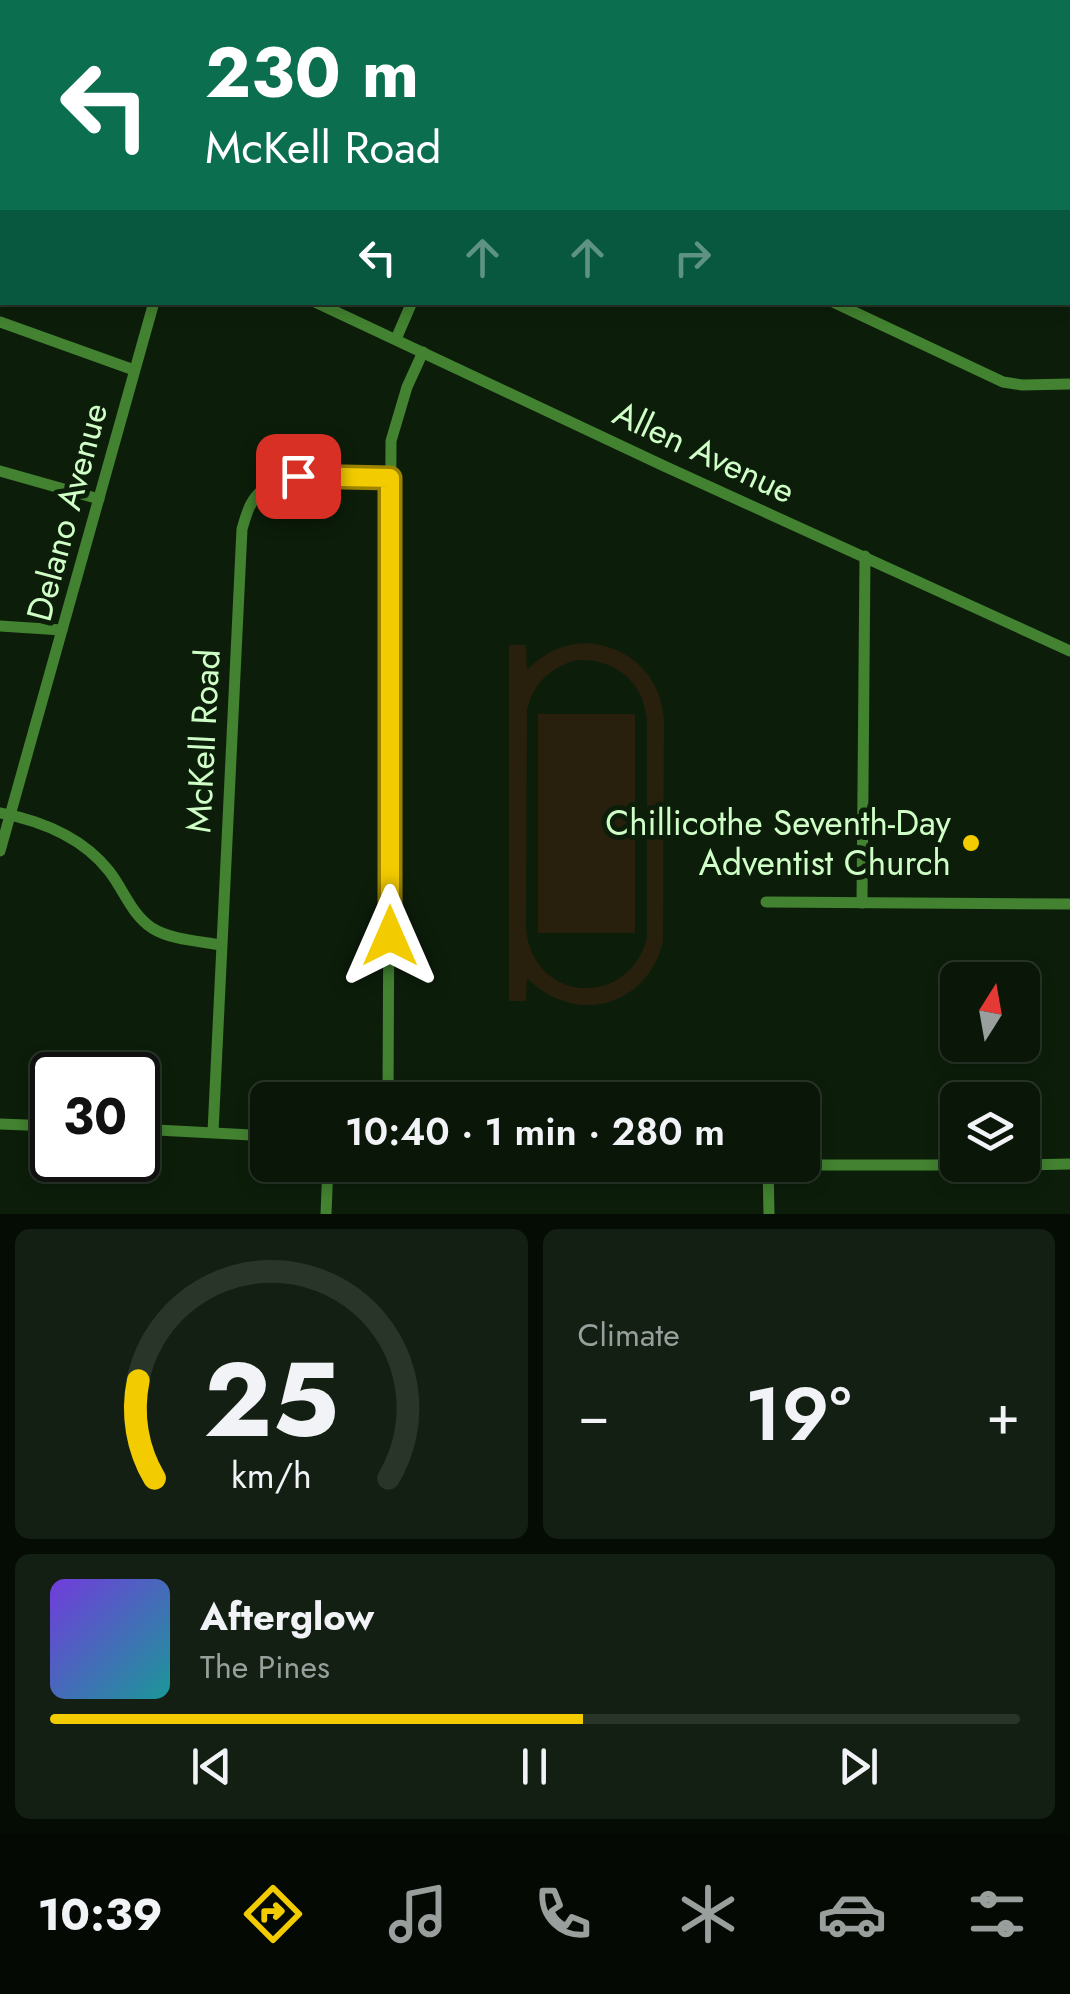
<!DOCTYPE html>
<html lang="en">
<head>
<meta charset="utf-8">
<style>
	body { margin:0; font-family:Jost,sans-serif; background:#121f12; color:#f1f3f6; height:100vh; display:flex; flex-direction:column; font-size:38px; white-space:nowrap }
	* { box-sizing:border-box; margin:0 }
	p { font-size:32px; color:#999f9c }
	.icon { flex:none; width:55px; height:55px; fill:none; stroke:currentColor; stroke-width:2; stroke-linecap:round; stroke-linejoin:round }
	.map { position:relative; height:1214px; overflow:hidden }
	.side { display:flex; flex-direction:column; gap:15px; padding:15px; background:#050c04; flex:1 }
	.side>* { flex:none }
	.banner { position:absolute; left:0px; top:0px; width:1070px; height:305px; box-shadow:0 5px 15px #0003,0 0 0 2px #293529; background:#0b6e4f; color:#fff; overflow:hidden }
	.needle { width:65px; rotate:11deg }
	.buttons { position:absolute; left:940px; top:962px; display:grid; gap:20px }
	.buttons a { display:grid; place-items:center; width:100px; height:100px; border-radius:15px; background:#091608; box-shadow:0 5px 15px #0003,0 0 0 2px #293529; font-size:50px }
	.speed { position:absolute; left:30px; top:1052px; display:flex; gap:20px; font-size:50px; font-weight:700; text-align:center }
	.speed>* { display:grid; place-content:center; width:130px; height:130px; border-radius:50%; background:#091608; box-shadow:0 5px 15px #0003,0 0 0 2px #293529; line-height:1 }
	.speed .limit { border:5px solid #111; border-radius:15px; background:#fff; color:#111 }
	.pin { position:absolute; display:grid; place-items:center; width:85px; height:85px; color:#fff; margin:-42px; border-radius:20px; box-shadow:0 5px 15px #0006 }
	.me { position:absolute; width:110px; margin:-55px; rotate:0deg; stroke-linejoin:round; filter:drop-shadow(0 0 8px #0008) }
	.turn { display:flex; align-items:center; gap:35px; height:210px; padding:0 40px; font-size:45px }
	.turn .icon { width:130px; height:130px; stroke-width:2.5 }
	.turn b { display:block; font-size:70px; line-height:85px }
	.lanes { display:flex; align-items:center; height:95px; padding:0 40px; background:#0003; justify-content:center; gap:50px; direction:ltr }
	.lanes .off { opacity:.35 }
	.big { font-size:75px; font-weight:600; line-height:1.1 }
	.side .card { flex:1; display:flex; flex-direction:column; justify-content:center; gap:15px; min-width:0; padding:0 35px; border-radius:15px; background:#121f12 }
	.side .dial { align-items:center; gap:0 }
	.dial svg { height:260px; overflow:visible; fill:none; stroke:#293529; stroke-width:7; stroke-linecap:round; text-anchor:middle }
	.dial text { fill:#f1f3f6; stroke:none }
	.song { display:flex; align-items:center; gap:30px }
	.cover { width:120px; height:120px; border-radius:15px; background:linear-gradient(135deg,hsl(260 70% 55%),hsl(180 70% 35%)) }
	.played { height:10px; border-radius:5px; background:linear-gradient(90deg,#f2cb00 55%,#293529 55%) }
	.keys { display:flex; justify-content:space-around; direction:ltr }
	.heat { display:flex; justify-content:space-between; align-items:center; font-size:55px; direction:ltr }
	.side .tiles { flex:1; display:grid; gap:15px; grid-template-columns:1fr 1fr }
	.card:last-child { grid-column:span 2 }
	.trip { position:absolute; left:250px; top:1082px; width:570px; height:100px; border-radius:15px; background:#091608; box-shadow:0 5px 15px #0003,0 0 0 2px #293529; font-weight:600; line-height:100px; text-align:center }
	.menu { display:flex; height:160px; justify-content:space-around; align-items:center; background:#040903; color:#999f9c }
	.menu .icon { width:70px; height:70px }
	.menu .active { color:#f2cb00 }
	.menu b { font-size:45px; color:#f1f3f6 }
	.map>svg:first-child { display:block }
	.green { fill:#28200c; fill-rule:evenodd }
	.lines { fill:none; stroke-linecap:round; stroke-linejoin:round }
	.minor { stroke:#428230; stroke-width:11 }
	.route-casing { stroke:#9d8400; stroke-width:25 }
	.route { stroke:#f2cb00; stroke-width:18 }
	.poi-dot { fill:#f2cb00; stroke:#0c1e0a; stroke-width:4 }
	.labels { text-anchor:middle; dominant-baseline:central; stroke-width:10; stroke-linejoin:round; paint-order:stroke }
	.street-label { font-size:35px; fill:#cfffc7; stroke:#0c1e0a }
	.poi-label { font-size:35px; fill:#cfffc7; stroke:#0c1e0a; text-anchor:end }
</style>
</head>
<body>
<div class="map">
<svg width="1070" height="1214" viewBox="0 0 1070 1214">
	<rect width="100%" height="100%" fill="#0c1e0a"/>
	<g class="green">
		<path d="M586 643C630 646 661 676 664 720L663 941C647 1008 575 1026 527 978L526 1001H509V645H526L527 670C544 653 562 644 586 643ZM577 660C615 658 644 682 647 720V938C628 1010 532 1003 526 928L527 710C533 684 550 667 577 660Z"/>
		<rect x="538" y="714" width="97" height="219"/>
	</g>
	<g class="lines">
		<g class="minor">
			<polyline points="181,0 186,2"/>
			<polyline points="226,2 228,0"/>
			<polyline points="546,2 548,0"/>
			<polyline points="751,2 752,0"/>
			<polyline points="919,2 919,0"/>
			<polyline points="0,162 2,164"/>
			<polyline points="1068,264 1070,264"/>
			<polyline points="315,302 664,466 1070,651"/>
			<polyline points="833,302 1003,382 1022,385 1070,384"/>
			<polyline points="0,322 134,370"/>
			<polyline points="396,339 412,302"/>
			<polyline points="0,471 99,499"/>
			<polyline points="0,626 62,630"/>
			<path d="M0 813C42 821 82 837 109 871 124 890 131 914 152 928 171 940 199 941 221 945"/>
			<polyline points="0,851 154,302"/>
			<polyline points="766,902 1070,904"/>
			<polyline points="862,903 865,556"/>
			<polyline points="388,1100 391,441 407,387 423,352"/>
			<polyline points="0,1124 52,1126"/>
			<polyline points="138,1129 268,1136"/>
			<path d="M213 1132 242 529C246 516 249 503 259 493 286 466 354 477 390 478"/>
			<polyline points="768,1165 769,1214"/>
			<polyline points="785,1165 992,1165"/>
			<polyline points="1022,1165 1070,1164"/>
			<polyline points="326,1214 328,1165"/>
		</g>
	</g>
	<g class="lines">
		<g class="route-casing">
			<polyline id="route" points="298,476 390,478 390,936"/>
		</g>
		<use href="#route" class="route"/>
	</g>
	<circle class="poi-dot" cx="971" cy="843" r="10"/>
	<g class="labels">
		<g class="street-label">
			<text transform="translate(704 452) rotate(25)">Allen Avenue</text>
			<text transform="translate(67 512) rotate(-75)">Delano Avenue</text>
			<text transform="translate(203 741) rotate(-87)">McKell Road</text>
		</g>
		<g class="poi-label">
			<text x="951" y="823">Chillicothe Seventh-Day<tspan x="951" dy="40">Adventist Church</tspan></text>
		</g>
	</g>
</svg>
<div class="buttons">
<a><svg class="needle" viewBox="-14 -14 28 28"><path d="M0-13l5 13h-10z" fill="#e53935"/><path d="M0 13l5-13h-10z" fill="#999f9c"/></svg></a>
<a><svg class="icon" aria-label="layers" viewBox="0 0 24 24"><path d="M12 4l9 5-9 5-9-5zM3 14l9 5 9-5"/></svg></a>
</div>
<div class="speed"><div class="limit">30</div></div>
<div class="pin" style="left:298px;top:476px;background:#d93025"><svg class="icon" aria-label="arrive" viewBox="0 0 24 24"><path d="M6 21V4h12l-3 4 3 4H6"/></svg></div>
<svg class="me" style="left:390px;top:936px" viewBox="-20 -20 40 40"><path d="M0-17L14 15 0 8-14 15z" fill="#f2cb00" stroke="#fff" stroke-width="4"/></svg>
<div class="trip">10:40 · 1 min · 280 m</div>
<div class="banner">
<div class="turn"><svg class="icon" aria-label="left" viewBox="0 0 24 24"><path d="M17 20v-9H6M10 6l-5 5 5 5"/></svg><div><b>230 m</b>McKell Road</div></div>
<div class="lanes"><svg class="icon" aria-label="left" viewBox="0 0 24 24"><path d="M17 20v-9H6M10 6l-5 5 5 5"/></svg><svg class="icon off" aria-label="ahead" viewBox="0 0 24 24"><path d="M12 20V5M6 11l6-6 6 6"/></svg><svg class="icon off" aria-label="ahead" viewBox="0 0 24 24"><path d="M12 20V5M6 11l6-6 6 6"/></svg><svg class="icon off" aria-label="right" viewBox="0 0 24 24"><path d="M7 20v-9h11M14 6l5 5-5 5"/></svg></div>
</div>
</div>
<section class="side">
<div class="tiles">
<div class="card dial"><svg viewBox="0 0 100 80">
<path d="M14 69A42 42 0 1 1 86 69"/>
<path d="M14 69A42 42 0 0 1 9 39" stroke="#f2cb00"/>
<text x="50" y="56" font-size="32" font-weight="700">25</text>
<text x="50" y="72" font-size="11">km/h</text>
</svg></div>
<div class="card"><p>Climate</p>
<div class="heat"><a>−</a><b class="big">19°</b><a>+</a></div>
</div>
<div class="card">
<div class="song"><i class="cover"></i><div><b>Afterglow</b><p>The Pines</p></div></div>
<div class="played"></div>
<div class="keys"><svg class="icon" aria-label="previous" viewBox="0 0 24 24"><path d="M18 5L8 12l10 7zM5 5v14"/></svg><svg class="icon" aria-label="pause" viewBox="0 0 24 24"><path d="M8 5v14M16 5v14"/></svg><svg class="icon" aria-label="next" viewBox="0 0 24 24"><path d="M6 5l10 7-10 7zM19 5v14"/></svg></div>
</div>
</div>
</section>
<nav class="menu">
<b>10:39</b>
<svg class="icon active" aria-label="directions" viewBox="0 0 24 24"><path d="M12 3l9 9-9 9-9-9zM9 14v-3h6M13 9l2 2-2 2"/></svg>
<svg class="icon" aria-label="music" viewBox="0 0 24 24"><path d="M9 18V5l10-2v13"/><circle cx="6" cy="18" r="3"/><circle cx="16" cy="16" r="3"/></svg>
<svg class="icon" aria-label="phone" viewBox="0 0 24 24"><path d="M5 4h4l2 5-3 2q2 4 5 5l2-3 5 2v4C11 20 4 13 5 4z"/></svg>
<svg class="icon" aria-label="climate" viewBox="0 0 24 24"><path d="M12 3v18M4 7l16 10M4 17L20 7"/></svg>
<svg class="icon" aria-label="car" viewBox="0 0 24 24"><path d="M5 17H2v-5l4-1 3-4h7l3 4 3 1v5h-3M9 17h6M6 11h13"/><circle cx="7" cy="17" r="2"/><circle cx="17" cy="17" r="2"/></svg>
<svg class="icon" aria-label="filters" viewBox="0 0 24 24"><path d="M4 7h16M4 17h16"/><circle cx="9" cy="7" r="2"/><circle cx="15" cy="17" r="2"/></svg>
</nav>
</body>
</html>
